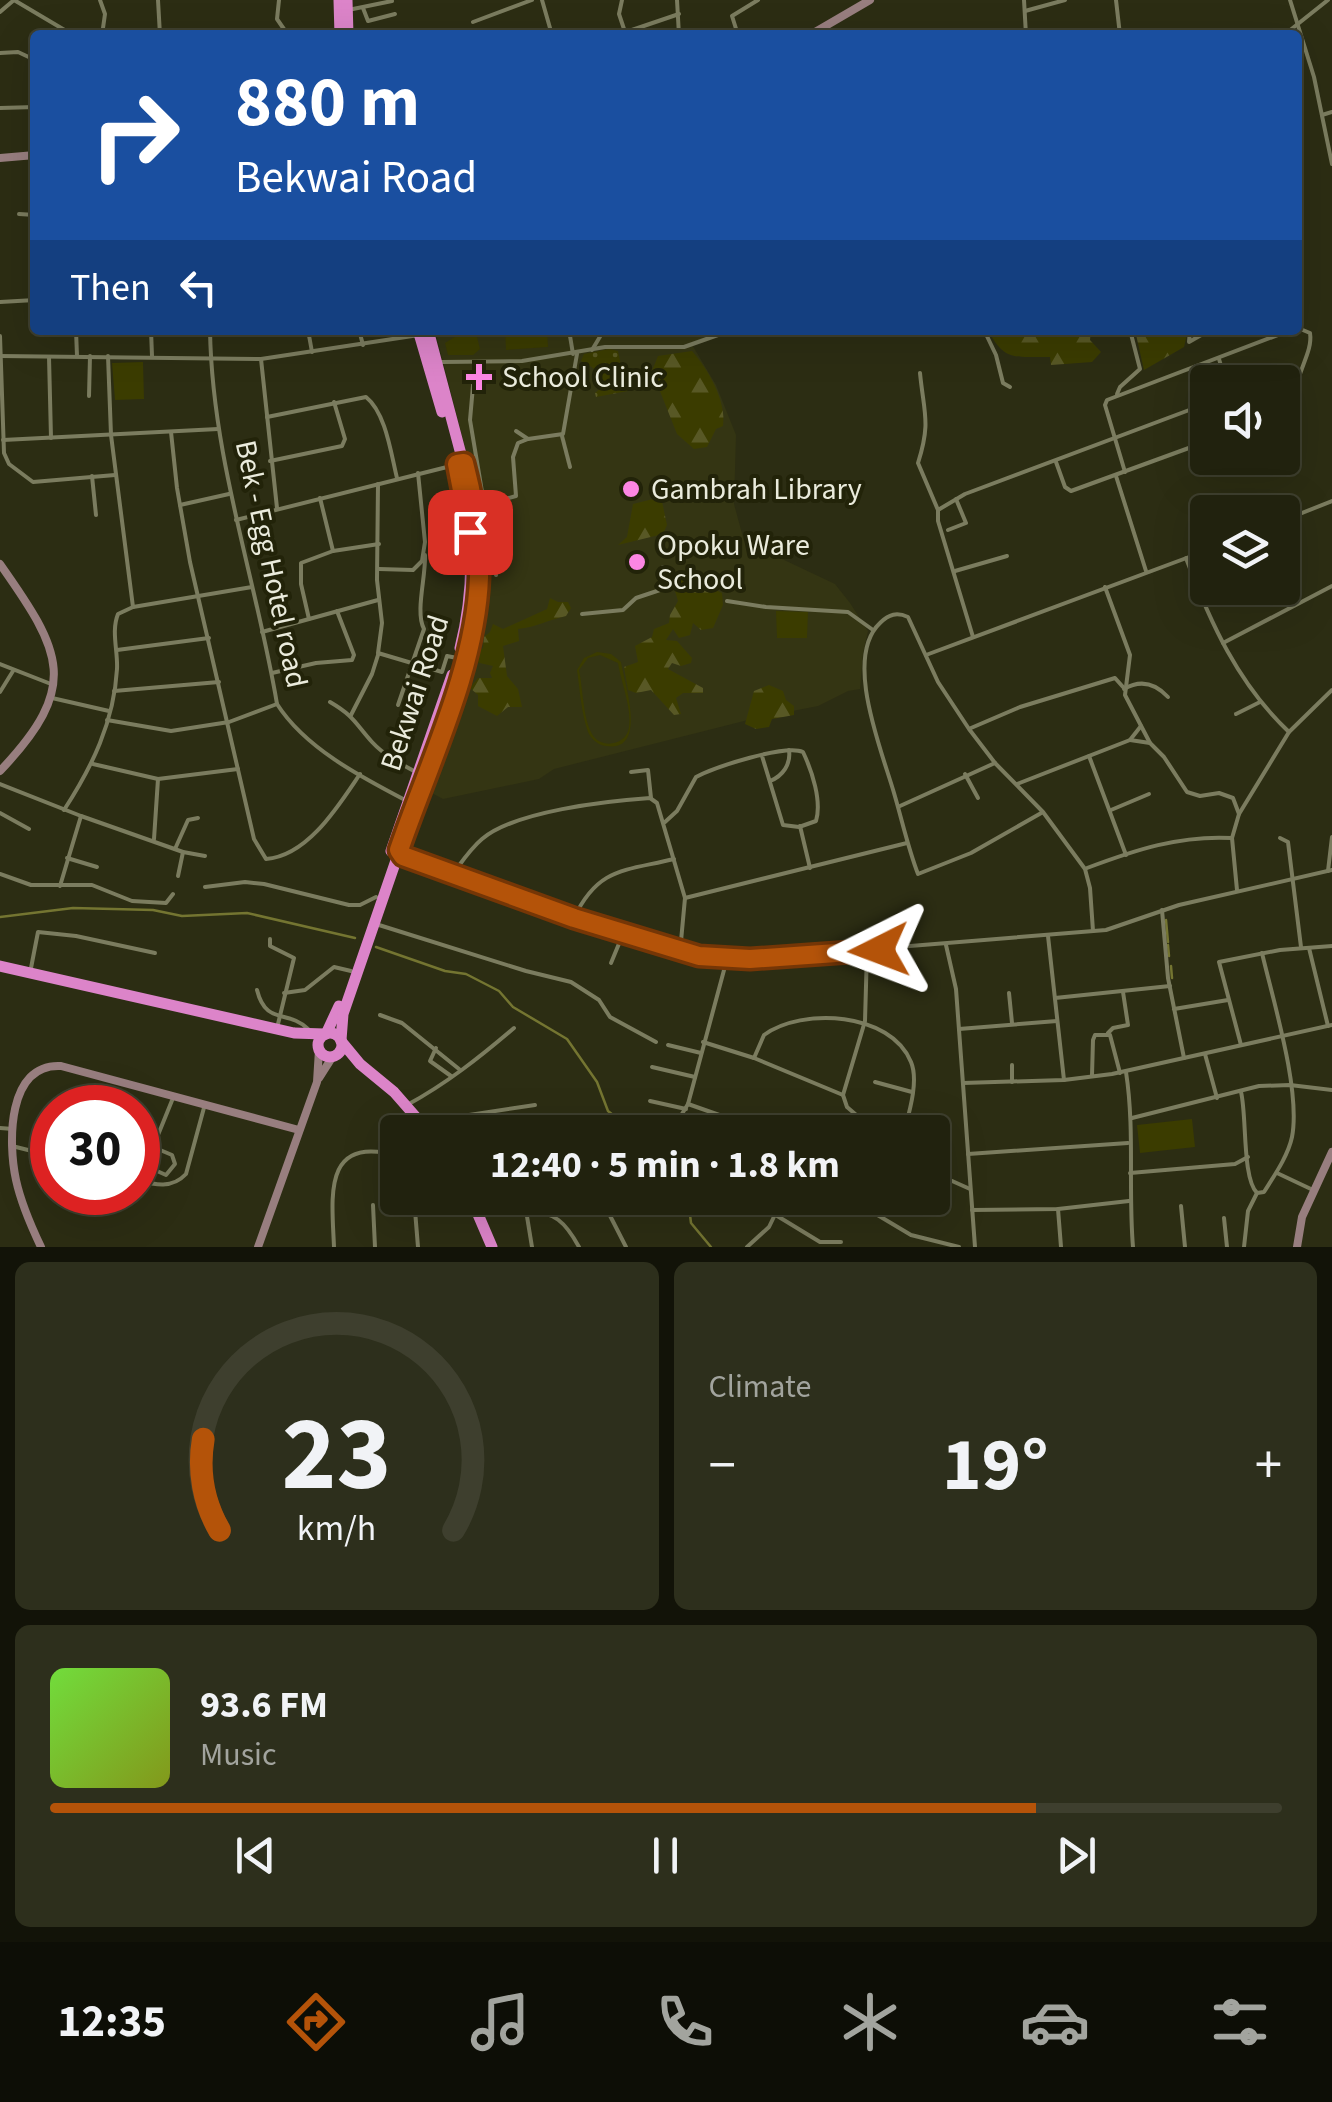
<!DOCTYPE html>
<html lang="en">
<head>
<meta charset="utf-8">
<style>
	body { margin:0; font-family:"Source Sans 3",sans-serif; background:#2d2f1c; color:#f1f3f6; height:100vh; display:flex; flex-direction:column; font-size:38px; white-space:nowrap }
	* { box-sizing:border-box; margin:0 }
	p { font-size:32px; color:#a2a49e }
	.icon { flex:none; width:55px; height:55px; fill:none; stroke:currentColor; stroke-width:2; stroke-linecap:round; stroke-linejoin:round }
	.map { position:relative; height:1247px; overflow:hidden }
	.drawer { display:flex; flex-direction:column; gap:15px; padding:15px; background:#121308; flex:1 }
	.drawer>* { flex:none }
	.hud { position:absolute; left:30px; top:30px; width:1272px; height:305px; border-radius:10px; box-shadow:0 10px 40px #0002,0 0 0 2px #3e3f2e; background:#1a4fa0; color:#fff; overflow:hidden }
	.tools { position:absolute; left:1190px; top:365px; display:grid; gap:20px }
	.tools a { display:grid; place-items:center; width:110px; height:110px; border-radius:10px; background:#21220e; box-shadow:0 10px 40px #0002,0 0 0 2px #3e3f2e; font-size:50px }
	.speed { position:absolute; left:30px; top:1085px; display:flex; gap:20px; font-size:50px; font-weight:700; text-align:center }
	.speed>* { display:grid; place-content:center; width:130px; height:130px; border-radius:50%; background:#21220e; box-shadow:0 10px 40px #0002,0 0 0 2px #3e3f2e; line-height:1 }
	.speed .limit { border:15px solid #d22; background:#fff; color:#111 }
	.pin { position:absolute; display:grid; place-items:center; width:85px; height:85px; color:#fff; margin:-42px; border-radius:20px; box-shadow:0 5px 15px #0006 }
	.me { position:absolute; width:110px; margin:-55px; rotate:267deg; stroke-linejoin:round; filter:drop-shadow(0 0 8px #0008) }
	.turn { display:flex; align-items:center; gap:35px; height:210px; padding:0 40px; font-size:45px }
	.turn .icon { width:130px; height:130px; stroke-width:2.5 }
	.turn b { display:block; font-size:70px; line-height:85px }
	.then { display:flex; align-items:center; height:95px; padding:0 40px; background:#0003; gap:20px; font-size:38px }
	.big { font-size:75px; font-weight:700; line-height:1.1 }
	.drawer .card { flex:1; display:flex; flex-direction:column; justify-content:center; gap:15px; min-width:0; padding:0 35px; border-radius:15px; background:#2d2f1c }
	.drawer .dial { align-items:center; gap:0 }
	.dial svg { height:260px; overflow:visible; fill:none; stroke:#3e3f2e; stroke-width:7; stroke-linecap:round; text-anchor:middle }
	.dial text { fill:#f1f3f6; stroke:none }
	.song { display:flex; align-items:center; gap:30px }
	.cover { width:120px; height:120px; border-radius:15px; background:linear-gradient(135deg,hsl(100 70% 55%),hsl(70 70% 35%)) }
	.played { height:10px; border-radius:5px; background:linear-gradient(90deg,#b45309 80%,#3e3f2e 80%) }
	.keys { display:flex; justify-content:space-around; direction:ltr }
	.heat { display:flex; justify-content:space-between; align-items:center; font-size:55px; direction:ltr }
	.drawer .tiles { flex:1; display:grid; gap:15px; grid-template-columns:1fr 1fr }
	.card:last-child { grid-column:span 2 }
	.trip { position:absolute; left:380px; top:1115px; width:570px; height:100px; border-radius:10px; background:#21220e; box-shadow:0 10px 40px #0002,0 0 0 2px #3e3f2e; font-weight:700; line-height:100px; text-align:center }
	.tabs { display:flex; height:160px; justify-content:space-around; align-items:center; background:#0d0e06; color:#a2a49e }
	.tabs .icon { width:70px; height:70px }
	.tabs .selected { color:#b45309 }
	.tabs b { font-size:45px; color:#f1f3f6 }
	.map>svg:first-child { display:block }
	.built { fill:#343513 }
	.grass { fill:url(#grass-dots) }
	.forest { fill:url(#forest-firs) }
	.garden { fill:#3b3c00; fill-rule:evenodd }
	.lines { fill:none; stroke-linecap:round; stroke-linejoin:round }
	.stream { stroke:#747531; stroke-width:2.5 }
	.street { stroke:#7b7c5f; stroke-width:4 }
	.secondary { stroke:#987e7f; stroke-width:8 }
	.highway { stroke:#dc84c9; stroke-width:11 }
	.route-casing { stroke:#753606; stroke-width:25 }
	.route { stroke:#b45309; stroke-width:18 }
	.poi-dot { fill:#fc86e3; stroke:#222309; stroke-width:4 }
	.labels { text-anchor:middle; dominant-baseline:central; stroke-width:8; stroke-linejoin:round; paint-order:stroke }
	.poi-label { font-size:30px; fill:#eaebdc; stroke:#222309; text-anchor:start }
	.street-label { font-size:30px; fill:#eaebdc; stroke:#222309 }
</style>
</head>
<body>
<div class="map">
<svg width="1332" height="1247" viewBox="0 0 1332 1247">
	<defs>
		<pattern id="grass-dots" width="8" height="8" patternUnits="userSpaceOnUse" patternTransform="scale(2.5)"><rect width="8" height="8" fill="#3b3c00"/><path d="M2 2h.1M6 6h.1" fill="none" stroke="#585825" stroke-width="1.8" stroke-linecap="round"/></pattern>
		<pattern id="forest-firs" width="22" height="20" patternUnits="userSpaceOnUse" patternTransform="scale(2.5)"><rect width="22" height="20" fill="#3b3c00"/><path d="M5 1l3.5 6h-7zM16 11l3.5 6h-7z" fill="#585825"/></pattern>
	</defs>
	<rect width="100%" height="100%" fill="#2c2d13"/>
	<polygon class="built" points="435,330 725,330 691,343 716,385 736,435 734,504 744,541 835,584 850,603 868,631 863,653 860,689 848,691 818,706 752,719 554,769 539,779 443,799 428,791 453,723 479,621 484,582 480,506"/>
	<path class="grass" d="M609 349 618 351 621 366 638 372 649 387 596 397 595 393 601 388C602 373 594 367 581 361L584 354Z"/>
	<g class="forest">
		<path d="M988 330H1091L1090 340 1101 352 1092 362 1051 365 1050 357C1016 356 1005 363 988 330Z"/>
		<polygon points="1135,330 1188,330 1184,347 1144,370"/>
		<path d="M692 351C708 369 727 402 723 426L716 429 707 447 694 449 677 434 652 371 658 356Z"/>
		<polygon points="661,497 667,525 663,534 618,545 627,537 633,504"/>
		<polygon points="706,573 710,587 722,593 723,605 713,628 701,630 693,623 690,635 679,638 673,629 666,640 677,641 692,658 691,663 681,666 672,663 668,669 703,688 703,693 683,693 676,698 681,714 674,715 651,690 636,693 628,690 624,667 638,662 635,646 652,637 654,629 669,623 670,615 678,601 670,574"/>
		<path d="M550 598 558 602H568L571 608 566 616C548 620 537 627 518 629L519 641 503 646 507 676 518 689 522 707H508L497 716 478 706V695L470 688 478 678H492L490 673 493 666 475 662 477 652 483 648 484 637 490 632 493 624 503 629 547 609Z"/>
		<polygon points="769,685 783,691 786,700 794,706 794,715 772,719 769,727 756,729 745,724 754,691"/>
	</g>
	<g class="garden">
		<polygon points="505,330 547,330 548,347 506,350"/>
		<polygon points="458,335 477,337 480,349 473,355 448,355 445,343"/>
		<polygon points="143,362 144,399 115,400 112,363"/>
		<polygon points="776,611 808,612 807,638 777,638"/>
		<path d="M597 652 611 654 621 662C624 682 649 753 606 746 598 745 591 739 588 732 581 713 580 690 577 670L584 658ZM600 655 618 663C621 682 632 709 629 727 627 745 601 750 592 734 583 718 583 689 579 670L588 658Z"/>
		<polygon points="1192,1119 1195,1147 1140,1153 1137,1125"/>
	</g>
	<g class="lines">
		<g class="stream">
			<polyline points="0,917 73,908 153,910 182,916 247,913 355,938"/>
			<polyline points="1166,920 1168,942"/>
			<polyline points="1168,945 1169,956"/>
			<polyline points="376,947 445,971 466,974 499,991 513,1007 567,1039 597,1082 608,1111 634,1132"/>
			<polyline points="1171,966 1172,978"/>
			<polyline points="688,1198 691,1223 711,1247"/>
		</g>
		<g class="street">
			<polyline points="14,0 73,35"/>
			<polyline points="100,0 105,14 102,35"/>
			<polyline points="158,0 160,35"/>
			<polyline points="279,0 277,19 288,35"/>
			<polyline points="542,0 552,35"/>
			<polyline points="622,0 619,14 626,35"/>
			<polyline points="677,0 679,35"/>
			<polyline points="1024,0 1026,35"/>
			<polyline points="1116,0 1120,35"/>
			<polyline points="1290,0 1314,77 1332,164"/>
			<polyline points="363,8 368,21 395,14"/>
			<polyline points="353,9 392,1"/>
			<polyline points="1025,11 1065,0"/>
			<polyline points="0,12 14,0"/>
			<polyline points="473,22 532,0"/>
			<polyline points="626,32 679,14"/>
			<polyline points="323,35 338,33"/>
			<polyline points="738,35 732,16 758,0"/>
			<polyline points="1284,35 1328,0"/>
			<polyline points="0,53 18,52 35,60"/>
			<polyline points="0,108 35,107"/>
			<polyline points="1322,115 1332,112"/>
			<polyline points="19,214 35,215"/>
			<polyline points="0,302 35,300"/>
			<polyline points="76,330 77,356"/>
			<polyline points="151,330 152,356"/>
			<path d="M210 330C212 458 256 579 277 704 305 748 361 777 407 801"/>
			<polyline points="308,330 312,352"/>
			<polyline points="359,330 363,345"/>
			<polyline points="569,330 573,354"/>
			<polyline points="984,330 996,355 1003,383 1010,387"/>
			<polyline points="1190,330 1189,342 1210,330"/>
			<polyline points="0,336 4,453 9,464 33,482 115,475"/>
			<polyline points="592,350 604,330"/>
			<polyline points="0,356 261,359 419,335"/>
			<polyline points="108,356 111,435 133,607"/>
			<polyline points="49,357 51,438"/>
			<polyline points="261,359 277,508"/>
			<polyline points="1219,359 1226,382"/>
			<polyline points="442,362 522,361 605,347 684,347 732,330"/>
			<polyline points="475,363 470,420 496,575"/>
			<path d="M920 373C924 414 931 422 918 463L938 510"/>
			<path d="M1282 393 1296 392C1297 371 1313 352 1310 333L1298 328"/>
			<polyline points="1117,394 1120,387 1140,369 1130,330"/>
			<polyline points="89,396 90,356"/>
			<path d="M267 417 366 397C386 413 391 454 397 478"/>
			<polyline points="516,431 528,439"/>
			<path d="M171 432 177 488 190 562 254 839 266 859C308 856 339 805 360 774"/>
			<polyline points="562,436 570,467"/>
			<polyline points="3,440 218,429"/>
			<polyline points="270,461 342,446 345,439 334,402"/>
			<polyline points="1056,462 1065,487 1071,491 1208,441"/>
			<polyline points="1125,472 1105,405 1107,400 1291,330"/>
			<polyline points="92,476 96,515"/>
			<polyline points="1116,476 1146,571"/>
			<polyline points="378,484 377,580 382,623 378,653 442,672 447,656 457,658"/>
			<polyline points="482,496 501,500"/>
			<polyline points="320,498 333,551"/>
			<polyline points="180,505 229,494"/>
			<polyline points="476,507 516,496 513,457 518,443 528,439 563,434 577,354"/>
			<polyline points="236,520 459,464"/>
			<polyline points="1282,521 1332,501"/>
			<polyline points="948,530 966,523 956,499"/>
			<path d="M1186 558C1210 622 1238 684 1289 732"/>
			<polyline points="379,569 413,570 422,561 425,542 418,473"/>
			<polyline points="955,571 1007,556"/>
			<polyline points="1105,587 1130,655 1125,695 1150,743 1164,757 1187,792 1200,796 1219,793 1233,798 1239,814"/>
			<polyline points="727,601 766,607 848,612 873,630"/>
			<polyline points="582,614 623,610 636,598 660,590 668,581 663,567"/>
			<polyline points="309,619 301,584 301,563 333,551 379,544"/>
			<polyline points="262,632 378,600"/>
			<polyline points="973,637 938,521 938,510 965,494 1208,403"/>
			<polyline points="1223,643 1332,586"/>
			<polyline points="117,650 209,638"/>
			<polyline points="926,655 1208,550"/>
			<polyline points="0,664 51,684"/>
			<polyline points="272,673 316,663 352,660 354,655 337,611"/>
			<path d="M1124 689C1141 679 1155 683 1168 697"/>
			<polyline points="114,691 219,682"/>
			<polyline points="0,692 13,671"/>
			<polyline points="52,698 109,711"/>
			<path d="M330 702C354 716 355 723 372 742 384 755 399 763 414 771"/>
			<path d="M398 705 424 629C415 612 426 577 425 555"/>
			<polyline points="1236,714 1260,702"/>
			<polyline points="351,715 372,674 378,655"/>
			<polyline points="107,720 171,731 229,722 277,704"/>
			<polyline points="971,728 1020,707 1115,678 1123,687"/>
			<polyline points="1130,740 1150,743"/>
			<polyline points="1089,756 1126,855"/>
			<polyline points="93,764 158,779 238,769"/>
			<polyline points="631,772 648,770 651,798"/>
			<polyline points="965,774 978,798"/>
			<path d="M770 781C783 776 791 764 789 750"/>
			<polyline points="0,784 81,816 183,852 205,856"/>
			<polyline points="1017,784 1130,740 1141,726"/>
			<polyline points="900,806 995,763"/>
			<path d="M64 810C92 767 114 722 117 669 118 651 111 631 118 614L133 607 252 587"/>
			<polyline points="1111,810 1149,794"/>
			<path d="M1043 812 971 853 918 874C908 848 902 820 894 793 882 751 843 658 880 623 889 614 897 612 908 617L938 682 969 729 995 763 1043 812 1085 869 1090 888 1093 931"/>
			<polyline points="0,813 29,829"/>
			<path d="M665 822 677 811 696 777C715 767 785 744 803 752 812 771 822 801 816 821L799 827 783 825 762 756"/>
			<polyline points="800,826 810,868"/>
			<polyline points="1280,838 1288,842 1301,947"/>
			<polyline points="154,839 158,779"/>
			<polyline points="175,849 188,820 198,818"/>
			<polyline points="67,858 97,867"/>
			<polyline points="407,860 680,952 750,959 1106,930 1179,905 1332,870"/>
			<path d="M1087 868C1135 850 1180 835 1232 838"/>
			<polyline points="1328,871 1332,837"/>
			<polyline points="0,874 31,885 92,885 132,901 166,903 173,894"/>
			<path d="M452 875C461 863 470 849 482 839 515 811 607 801 650 798L657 803 685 898 680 952"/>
			<polyline points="178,876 183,852"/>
			<polyline points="60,886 81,816"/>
			<polyline points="205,887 245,882 264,884 349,905 360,905 376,897"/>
			<polyline points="1237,890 1232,838 1239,814 1289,732 1332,690"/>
			<polyline points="685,898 907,843"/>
			<polyline points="1162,910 1168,978 1184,1058"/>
			<path d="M574 918C598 867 625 871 674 859"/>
			<polyline points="379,925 526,971 571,982 599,1000 610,1017 656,1042"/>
			<polyline points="1048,936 1064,1080"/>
			<polyline points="270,939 270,946 294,958 278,1024"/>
			<polyline points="946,945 956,989 975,1247"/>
			<polyline points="1309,948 1328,1026"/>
			<polyline points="867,951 865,1021 843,1095 847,1107 876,1132"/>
			<polyline points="611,963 623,934"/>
			<polyline points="31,968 38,932 76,936 155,953"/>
			<path d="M257 990C266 1026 288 1009 308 1029"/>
			<polyline points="284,993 305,990 334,967 351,971"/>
			<polyline points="1009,993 1012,1023"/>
			<polyline points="1055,998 1170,986"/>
			<polyline points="1174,1009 1228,1000"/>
			<polyline points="380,1015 402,1023 459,1069"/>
			<polyline points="959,1029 1057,1021"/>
			<polyline points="1108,1033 1113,1028 1128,1025 1123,992"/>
			<polyline points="703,1042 754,1058 843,1095"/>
			<polyline points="668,1045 701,1053"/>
			<polyline points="1241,1045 1219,962 1280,950 1332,946"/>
			<polyline points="436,1048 430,1061 451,1076"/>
			<polyline points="1205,1054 1217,1098"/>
			<path d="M754 1058 764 1035C802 1007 891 1012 911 1062 919 1081 909 1113 904 1132"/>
			<polyline points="1012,1065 1012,1082"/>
			<polyline points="652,1067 695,1077"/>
			<path d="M1126 1072C1135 1130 1128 1188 1133 1247"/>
			<polyline points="1092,1075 1093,1040 1095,1035 1110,1035 1120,1073"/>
			<polyline points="875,1082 912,1092"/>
			<polyline points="963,1083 1064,1080 1112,1074 1332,1025"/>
			<path d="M1241 1092C1247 1116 1242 1178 1257 1193"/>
			<polyline points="650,1101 686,1109"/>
			<polyline points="688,1104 768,1132"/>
			<path d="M407 1105C446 1084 480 1057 514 1028"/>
			<polyline points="1132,1118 1259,1086 1290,1085 1332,1090"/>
			<polyline points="0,1128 13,1129"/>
			<polyline points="459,1132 454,1121 456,1117 535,1105"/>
			<polyline points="671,1132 688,1104 727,959"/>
			<polyline points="846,1132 860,1119"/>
			<polyline points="12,1146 52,1156"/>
			<polyline points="968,1154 1128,1143"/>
			<polyline points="148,1167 166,1175 175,1164 172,1155 153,1147"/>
			<polyline points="143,1172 173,1098"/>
			<polyline points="932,1172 970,1189"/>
			<polyline points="1130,1173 1235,1164 1248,1157"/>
			<polyline points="1277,1173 1313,1190"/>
			<path d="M138 1180C155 1185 172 1189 186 1174L205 1104"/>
			<polyline points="414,1198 418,1247"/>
			<polyline points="524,1198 532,1247"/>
			<polyline points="601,1198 626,1247"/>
			<polyline points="849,1198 911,1235 959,1247"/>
			<polyline points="373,1205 375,1247"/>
			<polyline points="1181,1206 1185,1247"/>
			<polyline points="1058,1209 1061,1247"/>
			<polyline points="972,1210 1058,1209 1129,1201"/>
			<path d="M526 1212C554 1210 566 1223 579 1247"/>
			<polyline points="774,1214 820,1242 841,1242"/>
			<polyline points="1224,1218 1227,1247"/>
			<path d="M334 1247C332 1197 322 1134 398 1156"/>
			<polyline points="747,1247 769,1227 783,1198"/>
			<path d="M1244 1247 1248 1211 1257 1193 1264 1192C1274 1176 1288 1156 1292 1137 1301 1091 1273 1000 1262 953"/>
		</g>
		<g class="secondary">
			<polyline points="810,35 870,0"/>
			<polyline points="0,158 35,155"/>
			<path d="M0 564C62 652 81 686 0 771"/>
			<polyline points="319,1078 333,1056"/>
			<path d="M41 1247C31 1226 21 1203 16 1180 8 1143 7 1063 61 1066L299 1130"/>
			<polyline points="258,1247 317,1082 319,1050"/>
			<polyline points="1297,1247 1302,1217 1332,1152"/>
		</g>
		<g class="highway">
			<polyline points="339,0 340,35"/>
			<polyline points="347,0 348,35"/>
			<polyline points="418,330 442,412"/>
			<path d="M460 648C474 593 474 537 461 483"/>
			<polyline points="391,851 452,675"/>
			<polyline points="0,966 294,1033 324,1034"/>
			<circle cx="330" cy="1045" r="12"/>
			<polyline points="326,1034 339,1006"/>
			<polyline points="341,1040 343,1014 460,675 477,604 479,554 475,507 428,330"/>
			<polyline points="341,1041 360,1064 394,1092 429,1132"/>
			<polyline points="471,1198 492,1247"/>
		</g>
	</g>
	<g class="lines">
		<g class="route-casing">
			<path id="route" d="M470 532 457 464 464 463C474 501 480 538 479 577 476 668 428 765 399 850L403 856 574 918 699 956 750 959 879 950"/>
		</g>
		<use href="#route" class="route"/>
	</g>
	<g class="poi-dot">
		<path d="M474 362h10v10h10v10h-10v10h-10v-10h-10v-10h10z"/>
		<circle cx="631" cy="489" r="10"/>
		<circle cx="637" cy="562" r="10"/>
	</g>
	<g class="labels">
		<g class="poi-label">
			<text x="502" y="377">School Clinic</text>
			<text x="651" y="489">Gambrah Library</text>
			<text x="657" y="545">Opoku Ware<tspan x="657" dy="34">School</tspan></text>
		</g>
		<g class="street-label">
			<text transform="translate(271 564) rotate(78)">Bek - Egg Hotel road</text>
			<text transform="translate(415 693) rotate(-72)">Bekwai Road</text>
		</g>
	</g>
</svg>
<div class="tools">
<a><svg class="icon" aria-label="sound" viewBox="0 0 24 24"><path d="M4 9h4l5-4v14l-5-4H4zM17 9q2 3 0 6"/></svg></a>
<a><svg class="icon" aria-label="layers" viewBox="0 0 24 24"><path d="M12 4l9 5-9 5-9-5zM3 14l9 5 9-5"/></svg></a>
</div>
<div class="speed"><div class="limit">30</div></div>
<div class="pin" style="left:470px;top:532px;background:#d93025"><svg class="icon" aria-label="arrive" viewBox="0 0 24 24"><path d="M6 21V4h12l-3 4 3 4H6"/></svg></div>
<svg class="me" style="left:879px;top:950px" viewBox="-20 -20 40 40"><path d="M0-17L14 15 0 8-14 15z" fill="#b45309" stroke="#fff" stroke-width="4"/></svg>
<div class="trip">12:40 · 5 min · 1.8 km</div>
<div class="hud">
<div class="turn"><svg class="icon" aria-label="right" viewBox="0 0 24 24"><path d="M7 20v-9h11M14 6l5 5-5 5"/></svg><div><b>880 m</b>Bekwai Road</div></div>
<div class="then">Then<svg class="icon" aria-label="left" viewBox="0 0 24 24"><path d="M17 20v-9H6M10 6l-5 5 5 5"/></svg></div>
</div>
</div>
<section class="drawer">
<div class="tiles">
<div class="card dial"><svg viewBox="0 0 100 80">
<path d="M14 69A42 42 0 1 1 86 69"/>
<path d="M14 69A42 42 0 0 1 9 41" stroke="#b45309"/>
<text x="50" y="56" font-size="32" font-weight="700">23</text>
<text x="50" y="72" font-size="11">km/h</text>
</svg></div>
<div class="card"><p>Climate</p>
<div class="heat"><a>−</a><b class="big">19°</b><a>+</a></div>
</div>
<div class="card">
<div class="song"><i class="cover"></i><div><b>93.6 FM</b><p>Music</p></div></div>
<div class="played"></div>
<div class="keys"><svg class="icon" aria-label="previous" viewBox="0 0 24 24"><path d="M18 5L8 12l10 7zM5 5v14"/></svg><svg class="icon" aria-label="pause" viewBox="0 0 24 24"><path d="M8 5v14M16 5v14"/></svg><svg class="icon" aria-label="next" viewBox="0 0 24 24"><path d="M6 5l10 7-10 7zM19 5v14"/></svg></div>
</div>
</div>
</section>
<nav class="tabs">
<b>12:35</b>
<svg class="icon selected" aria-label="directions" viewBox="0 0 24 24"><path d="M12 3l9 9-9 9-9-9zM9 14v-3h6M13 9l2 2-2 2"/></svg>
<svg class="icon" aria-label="music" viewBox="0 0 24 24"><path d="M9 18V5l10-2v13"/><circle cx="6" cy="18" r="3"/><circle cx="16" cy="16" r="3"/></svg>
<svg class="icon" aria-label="phone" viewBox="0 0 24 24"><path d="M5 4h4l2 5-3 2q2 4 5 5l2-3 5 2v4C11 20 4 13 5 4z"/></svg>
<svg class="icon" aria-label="climate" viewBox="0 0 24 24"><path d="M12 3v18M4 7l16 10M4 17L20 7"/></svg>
<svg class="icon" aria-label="car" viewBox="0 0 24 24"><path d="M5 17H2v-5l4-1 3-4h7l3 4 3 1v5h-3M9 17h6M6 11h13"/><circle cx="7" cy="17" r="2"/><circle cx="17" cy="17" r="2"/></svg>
<svg class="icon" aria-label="filters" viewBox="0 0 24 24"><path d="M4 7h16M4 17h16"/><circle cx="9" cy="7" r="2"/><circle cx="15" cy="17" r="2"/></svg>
</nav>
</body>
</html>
